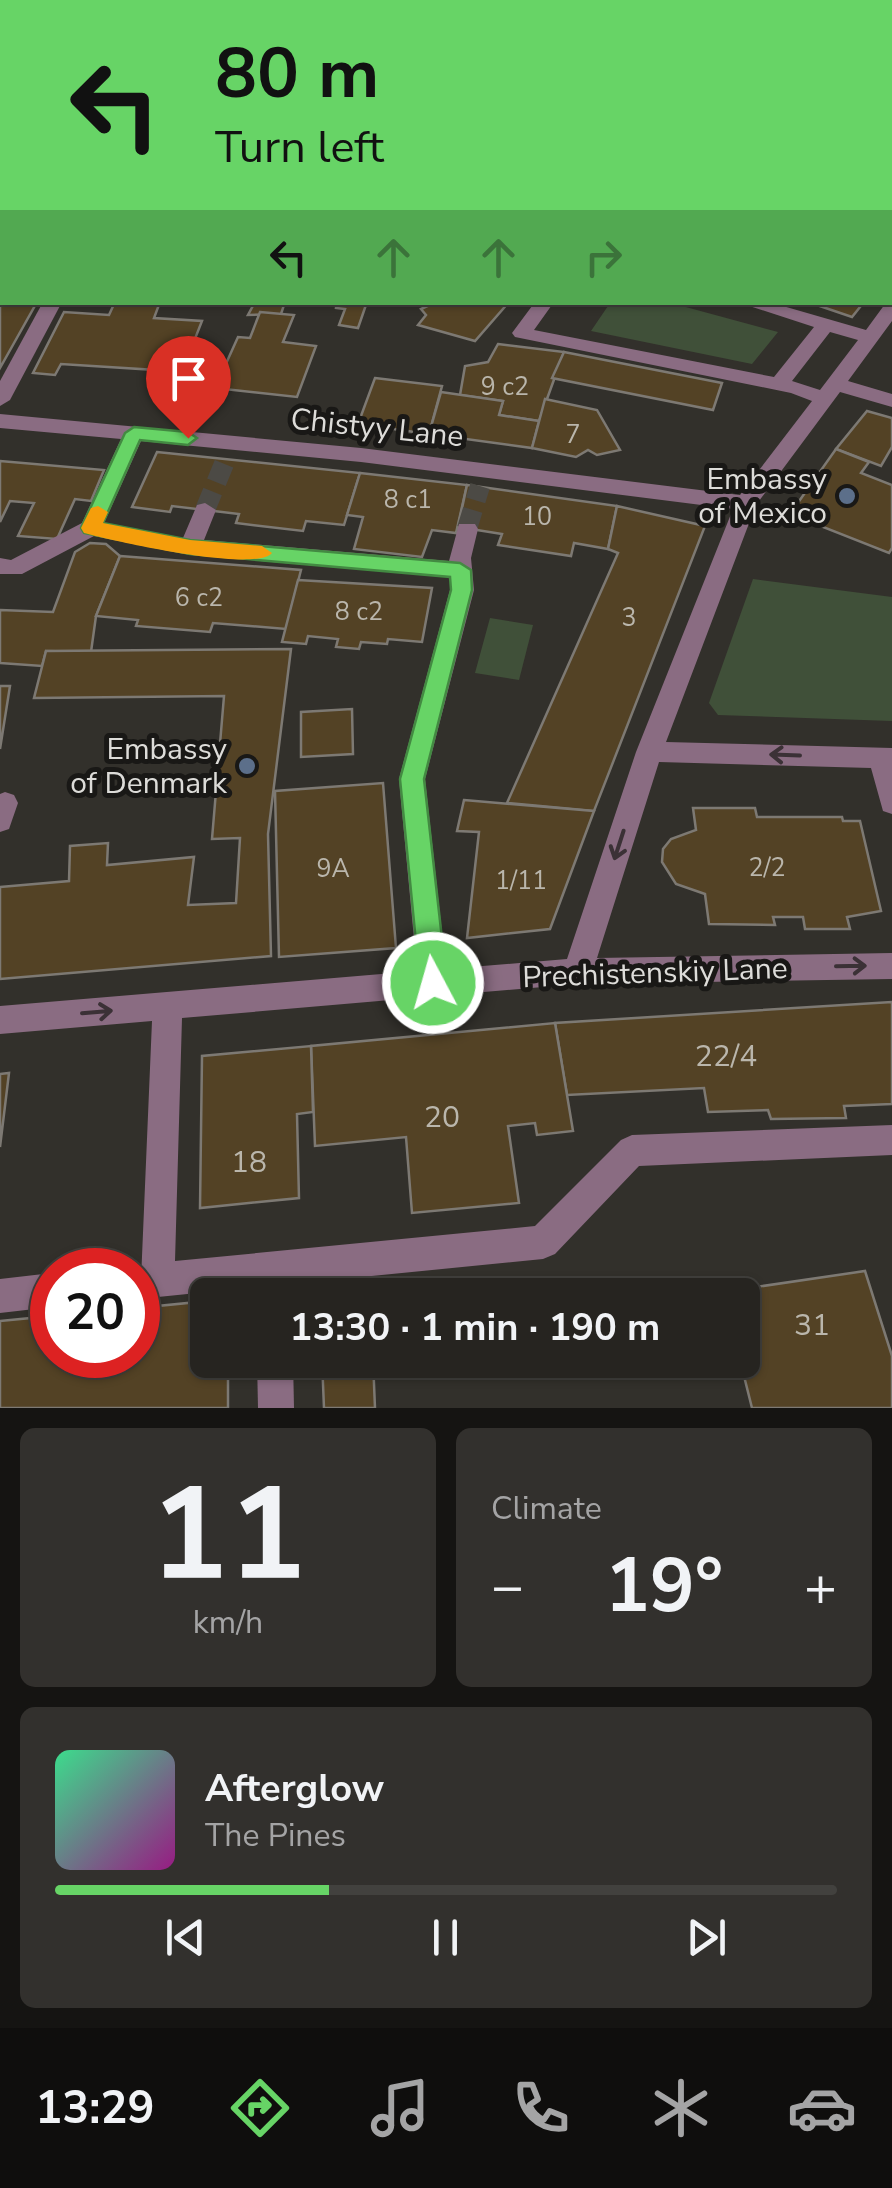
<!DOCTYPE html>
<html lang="en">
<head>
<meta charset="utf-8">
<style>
	body { margin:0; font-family:"Nunito Sans",sans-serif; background:#32302d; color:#f1f3f6; height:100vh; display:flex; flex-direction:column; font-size:38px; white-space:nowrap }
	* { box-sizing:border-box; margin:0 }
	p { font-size:32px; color:#a4a4a5 }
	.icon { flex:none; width:55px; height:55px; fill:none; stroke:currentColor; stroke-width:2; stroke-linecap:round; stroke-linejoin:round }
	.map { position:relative; height:1408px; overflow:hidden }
	.panel { display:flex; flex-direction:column; gap:20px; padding:20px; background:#151412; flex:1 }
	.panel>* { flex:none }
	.top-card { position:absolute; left:0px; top:0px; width:892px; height:305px; box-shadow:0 2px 8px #0004,0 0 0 2px #42413e; background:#67d466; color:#111; overflow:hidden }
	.speed { position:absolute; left:30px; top:1248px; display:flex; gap:20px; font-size:50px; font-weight:700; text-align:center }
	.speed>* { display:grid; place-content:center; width:130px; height:130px; border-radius:50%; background:#262420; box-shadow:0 2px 8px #0004,0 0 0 2px #42413e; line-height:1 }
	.speed .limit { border:15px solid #d22; background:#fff; color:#111 }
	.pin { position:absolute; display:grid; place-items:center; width:85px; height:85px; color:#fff; margin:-102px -42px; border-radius:50% 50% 50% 0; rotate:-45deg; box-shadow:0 0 10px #0007 }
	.pin .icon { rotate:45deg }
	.me { position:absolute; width:110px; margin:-55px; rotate:354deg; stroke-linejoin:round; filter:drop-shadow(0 0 8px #0008) }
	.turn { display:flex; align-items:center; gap:35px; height:210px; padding:0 50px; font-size:45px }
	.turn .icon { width:130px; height:130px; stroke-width:2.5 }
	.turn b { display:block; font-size:70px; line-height:85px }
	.lanes { display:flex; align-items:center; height:95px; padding:0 50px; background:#0003; justify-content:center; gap:50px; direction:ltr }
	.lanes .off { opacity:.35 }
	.big { font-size:75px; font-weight:700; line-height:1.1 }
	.panel .tile { flex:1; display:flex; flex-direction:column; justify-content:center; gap:15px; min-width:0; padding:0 35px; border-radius:15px; background:#32302d }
	.panel .dial { align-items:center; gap:0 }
	.dial b { font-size:130px; line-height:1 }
	.song { display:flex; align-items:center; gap:30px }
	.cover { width:120px; height:120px; border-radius:15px; background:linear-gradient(135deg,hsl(150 70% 55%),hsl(310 70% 35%)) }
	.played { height:10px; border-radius:5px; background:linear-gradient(90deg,#67d466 35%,#42413e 35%) }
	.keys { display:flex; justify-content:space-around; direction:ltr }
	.heat { display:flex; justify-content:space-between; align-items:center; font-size:55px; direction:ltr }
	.panel .tiles { flex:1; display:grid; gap:20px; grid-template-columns:1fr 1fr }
	.tile:last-child { grid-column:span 2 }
	.trip { position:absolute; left:190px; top:1278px; width:570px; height:100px; border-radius:15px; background:#262420; box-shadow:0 2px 8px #0004,0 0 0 2px #42413e; font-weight:700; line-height:100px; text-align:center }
	.tabs { display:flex; height:160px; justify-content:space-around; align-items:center; background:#0f0e0d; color:#a4a4a5 }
	.tabs .icon { width:70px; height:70px }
	.tabs .active { color:#67d466 }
	.tabs b { font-size:45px; color:#f1f3f6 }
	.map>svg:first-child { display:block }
	.green { fill:#405039 }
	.building { fill:#534225; stroke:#7d7973; stroke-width:2.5 }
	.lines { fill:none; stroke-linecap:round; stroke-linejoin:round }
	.minor-tunnel { stroke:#4c4a45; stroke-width:20; stroke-dasharray:20 10; stroke-linecap:butt }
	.minor { fill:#8a6c82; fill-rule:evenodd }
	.major { stroke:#e3a6d4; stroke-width:25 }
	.oneway { stroke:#3b3136 }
	.route { fill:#67d466; stroke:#438a42; stroke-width:2.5 }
	.slow { fill:#f59e0b }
	.service-dot { fill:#5c6f8a; stroke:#191816; stroke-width:4 }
	.labels { text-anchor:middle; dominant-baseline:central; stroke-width:10; stroke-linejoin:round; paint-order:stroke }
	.number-label { font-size:25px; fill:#bab6ac }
	.street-label { font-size:30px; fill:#dddcd9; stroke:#191816 }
	.poi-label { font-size:30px; fill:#dddcd9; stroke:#191816; text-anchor:end }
	.near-number-label { font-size:30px; fill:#bab6ac }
</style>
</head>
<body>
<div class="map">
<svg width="892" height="1408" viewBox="0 0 892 1408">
	<rect width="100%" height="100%" fill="#32302b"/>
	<g class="green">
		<polygon points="671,302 671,303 778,332 752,364 591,331 610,303"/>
		<polygon points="753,579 892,597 892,721 718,715 709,703"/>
		<polygon points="490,618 533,625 519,680 475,673"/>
	</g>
	<g class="building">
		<polygon points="0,287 2,302 37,302 0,368"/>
		<polygon points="115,302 160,302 154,318 202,321 178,382 151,381 155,370 61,364 55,375 33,373 64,312 109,315"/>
		<polygon points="255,302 285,302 281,314 248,315"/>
		<polygon points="337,302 367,302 358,328 339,325 345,309 336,308"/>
		<polygon points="436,302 509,302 475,341 418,325 426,315 421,309"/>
		<polygon points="808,302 864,302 852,317"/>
		<polygon points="260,312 294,315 283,342 316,346 297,397 215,388 238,337 250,338"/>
		<polygon points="498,344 564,352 539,421 499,415 503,401 460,395 465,366 488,362"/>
		<polygon points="564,352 722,383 713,410 552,378"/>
		<polygon points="375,378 442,386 429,434 358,424"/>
		<polygon points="441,392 503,401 499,415 539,421 532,448 429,434"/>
		<polygon points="545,399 597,410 620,450 597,455 588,450 576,457 532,448"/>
		<polygon points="867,411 892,418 892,447 881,466 836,449"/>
		<polygon points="836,449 869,462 861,473 892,485 892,548 889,553 790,514"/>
		<polygon points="157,452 360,473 344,525 306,521 303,531 236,523 239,514 172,506 170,512 132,507"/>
		<polygon points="0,461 104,470 91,501 75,499 57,539 18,536 34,503 10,501 0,522"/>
		<polygon points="360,473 467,485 456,533 432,530 422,557 354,549 363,517 347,515"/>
		<polygon points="467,485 617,506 608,549 574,543 571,556 498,545 502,534 458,527"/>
		<polygon points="617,506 705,526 594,811 507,803 618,553 608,549"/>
		<polygon points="90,543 106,544 120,556 96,616 91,652 46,651 42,666 0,663 0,610 53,612 75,552"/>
		<polygon points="120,556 301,570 286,629 213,623 210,632 136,626 138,620 96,616"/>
		<polygon points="298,580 432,588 422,642 388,639 387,644 361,642 359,649 336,647 338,639 308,636 306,644 282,642"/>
		<polygon points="291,649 268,834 271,956 0,979 0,887 69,881 70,846 108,843 107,865 194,857 188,905 236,903 240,838 212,839 224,696 34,698 46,651"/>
		<polygon points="0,686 10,686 0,749"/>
		<polygon points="352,709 353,754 301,757 301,712"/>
		<polygon points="383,783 396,948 279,957 275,791"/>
		<polygon points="464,800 594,811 550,929 467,938 479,832 457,831"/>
		<polygon points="693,808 755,808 757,817 842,817 843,821 860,821 881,911 847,917 850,929 805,929 803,917 773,917 775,925 709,924 705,894 676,884 662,862 663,849 671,839 696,830"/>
		<polygon points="892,1002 892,1104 844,1106 846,1118 771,1119 768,1110 708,1112 704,1088 567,1095 555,1023"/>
		<polygon points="555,1023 573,1131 537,1135 535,1123 508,1126 519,1203 412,1213 406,1137 315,1146 311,1046"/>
		<polygon points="311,1046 313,1112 297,1114 299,1198 200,1208 202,1056"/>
		<polygon points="9,1073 0,1147 0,1074"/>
		<polygon points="865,1271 892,1356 892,1408 752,1408 740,1360 742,1295 723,1295 722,1292"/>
		<polygon points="208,1301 208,1360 228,1360 228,1408 0,1408 0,1321 52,1316 52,1355 138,1355 138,1308"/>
		<polygon points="322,1360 373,1360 375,1408 324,1408"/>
	</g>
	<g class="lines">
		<g class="minor-tunnel">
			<polyline points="205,510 226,459"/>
			<polyline points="467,529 480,486"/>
		</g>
		<g class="minor">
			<polygon points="218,0 250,0 251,2 220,2"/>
			<polygon points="618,0 640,0 641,2 620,2"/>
			<rect x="890" y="75" width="2" height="10"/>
			<polygon points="2,85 2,96 0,97 0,86"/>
			<rect x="890" y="102" width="2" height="10"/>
			<rect x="890" y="180" width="2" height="11"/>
			<rect x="0" y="186" width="2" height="10"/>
			<polygon points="0,270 2,271 2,282 0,282"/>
			<polygon points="43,302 62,302 10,400 0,406 0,381"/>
			<path d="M535 302H554L534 330 774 377 814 327 737 302H769L866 330 885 304 892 302V321L848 381 892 394V407L840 392 756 505 666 742 892 748V814L883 811 871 768 659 762 597 958 892 953V979L578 984 182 1018 175 1261 535 1226 621 1140 632 1135 892 1125V1155L639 1166 555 1254 543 1259 291 1284V1295H257V1287L158 1297 146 1292 141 1280 152 1021 0 1034V1006L417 971 399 779 450 590V577L190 555 94 536 22 574H0V558L11 560 82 523 121 439 0 428V414L361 448 740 495 812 401 791 393 515 337 512 333ZM830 332 858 340 820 390 792 381ZM141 441 361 462 733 509 636 752 567 959 446 969 425 779 474 590 471 558 478 529 475 524H459L449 561 204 540 216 510 205 503 197 505 183 538 104 523Z"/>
			<polygon points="5,792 14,795 18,803 9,829 0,832 0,794"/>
			<polygon points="52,1273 52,1307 0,1313 0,1279"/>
			<polygon points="257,1360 293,1360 294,1408 258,1408"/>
		</g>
		<g class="major">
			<polyline points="22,2 28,0"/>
			<polyline points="0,11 2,10"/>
		</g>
	</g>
	<defs><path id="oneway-shaft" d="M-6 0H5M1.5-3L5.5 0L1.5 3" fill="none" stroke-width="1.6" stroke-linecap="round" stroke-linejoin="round" transform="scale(2.5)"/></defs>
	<g class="oneway">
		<use href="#oneway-shaft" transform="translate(785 755) rotate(-178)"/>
		<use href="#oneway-shaft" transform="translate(619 845) rotate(108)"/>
		<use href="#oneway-shaft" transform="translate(851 966) rotate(-1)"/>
		<use href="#oneway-shaft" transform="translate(97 1012) rotate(-5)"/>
	</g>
	<polygon class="route" points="134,427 188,432 197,438 188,445 140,440 103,523 190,540 460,563 471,570 472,590 424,779 447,983 443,991 433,995 424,991 420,983 400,779 451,590 450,577 190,554 84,533 81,528 125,433"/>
	<path class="slow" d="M98 506 108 512 103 523 190 540 262 546 272 553C255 573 113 541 84 533L81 528 91 508Z"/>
	<g class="service-dot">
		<circle cx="847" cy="496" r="10"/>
		<circle cx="247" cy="766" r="10"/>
	</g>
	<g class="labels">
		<g class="number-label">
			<text x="505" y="387">9 с2</text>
			<text x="573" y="435">7</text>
			<text x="408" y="500">8 с1</text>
			<text x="537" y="517">10</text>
			<text x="199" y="598">6 с2</text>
			<text x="359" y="612">8 с2</text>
			<text x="629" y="618">3</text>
			<text x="767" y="868">2/2</text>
			<text x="333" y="869">9А</text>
			<text x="521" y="881">1/11</text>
		</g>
		<g class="street-label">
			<text transform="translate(377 428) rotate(6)">Chistyy Lane</text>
			<text transform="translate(655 973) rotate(-2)">Prechistenskiy Lane</text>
		</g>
		<g class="poi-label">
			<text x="827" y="479">Embassy<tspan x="827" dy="34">of Mexico</tspan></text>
			<text x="227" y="749">Embassy<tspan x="227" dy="34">of Denmark</tspan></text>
		</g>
		<g class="near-number-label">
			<text x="726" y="1056">22/4</text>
			<text x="442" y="1117">20</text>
			<text x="249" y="1162">18</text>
			<text x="812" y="1325">31</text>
		</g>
	</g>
</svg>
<div class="speed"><div class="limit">20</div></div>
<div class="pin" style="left:188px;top:438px;background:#d93025"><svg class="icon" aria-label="arrive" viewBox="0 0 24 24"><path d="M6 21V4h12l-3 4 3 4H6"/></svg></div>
<svg class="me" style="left:433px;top:983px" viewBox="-20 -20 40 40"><circle r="17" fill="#67d466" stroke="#fff" stroke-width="3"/><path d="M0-11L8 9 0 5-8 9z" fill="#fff"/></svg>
<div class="trip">13:30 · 1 min · 190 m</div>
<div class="top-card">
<div class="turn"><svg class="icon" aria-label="left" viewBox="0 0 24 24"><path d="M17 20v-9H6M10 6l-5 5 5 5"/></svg><div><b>80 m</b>Turn left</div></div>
<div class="lanes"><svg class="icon" aria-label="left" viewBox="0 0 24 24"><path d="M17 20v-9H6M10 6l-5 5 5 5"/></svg><svg class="icon off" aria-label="ahead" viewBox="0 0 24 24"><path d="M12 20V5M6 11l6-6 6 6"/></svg><svg class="icon off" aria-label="ahead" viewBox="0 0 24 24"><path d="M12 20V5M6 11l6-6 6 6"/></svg><svg class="icon off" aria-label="right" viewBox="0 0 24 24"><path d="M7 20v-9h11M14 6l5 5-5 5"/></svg></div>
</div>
</div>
<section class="panel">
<div class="tiles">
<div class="tile dial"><b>11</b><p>km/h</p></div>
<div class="tile"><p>Climate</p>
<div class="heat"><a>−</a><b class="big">19°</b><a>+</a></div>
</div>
<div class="tile">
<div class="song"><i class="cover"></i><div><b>Afterglow</b><p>The Pines</p></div></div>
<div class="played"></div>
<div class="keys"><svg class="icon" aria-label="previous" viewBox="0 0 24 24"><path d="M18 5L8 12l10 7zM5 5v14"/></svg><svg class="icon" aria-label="pause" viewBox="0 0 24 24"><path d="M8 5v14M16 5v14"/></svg><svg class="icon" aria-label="next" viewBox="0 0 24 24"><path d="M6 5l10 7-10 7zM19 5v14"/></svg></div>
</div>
</div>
</section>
<nav class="tabs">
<b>13:29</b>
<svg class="icon active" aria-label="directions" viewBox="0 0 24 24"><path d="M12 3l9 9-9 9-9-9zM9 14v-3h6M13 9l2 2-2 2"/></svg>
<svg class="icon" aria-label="music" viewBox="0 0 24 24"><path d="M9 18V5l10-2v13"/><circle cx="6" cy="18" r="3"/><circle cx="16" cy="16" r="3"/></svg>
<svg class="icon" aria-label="phone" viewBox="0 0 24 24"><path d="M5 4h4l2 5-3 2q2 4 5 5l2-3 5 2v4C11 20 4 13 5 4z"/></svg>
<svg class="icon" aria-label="climate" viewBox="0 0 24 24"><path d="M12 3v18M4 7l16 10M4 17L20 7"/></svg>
<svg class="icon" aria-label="car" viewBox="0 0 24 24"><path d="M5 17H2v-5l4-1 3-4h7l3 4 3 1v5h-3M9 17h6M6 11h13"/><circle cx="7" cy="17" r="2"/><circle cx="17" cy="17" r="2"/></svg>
</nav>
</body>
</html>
